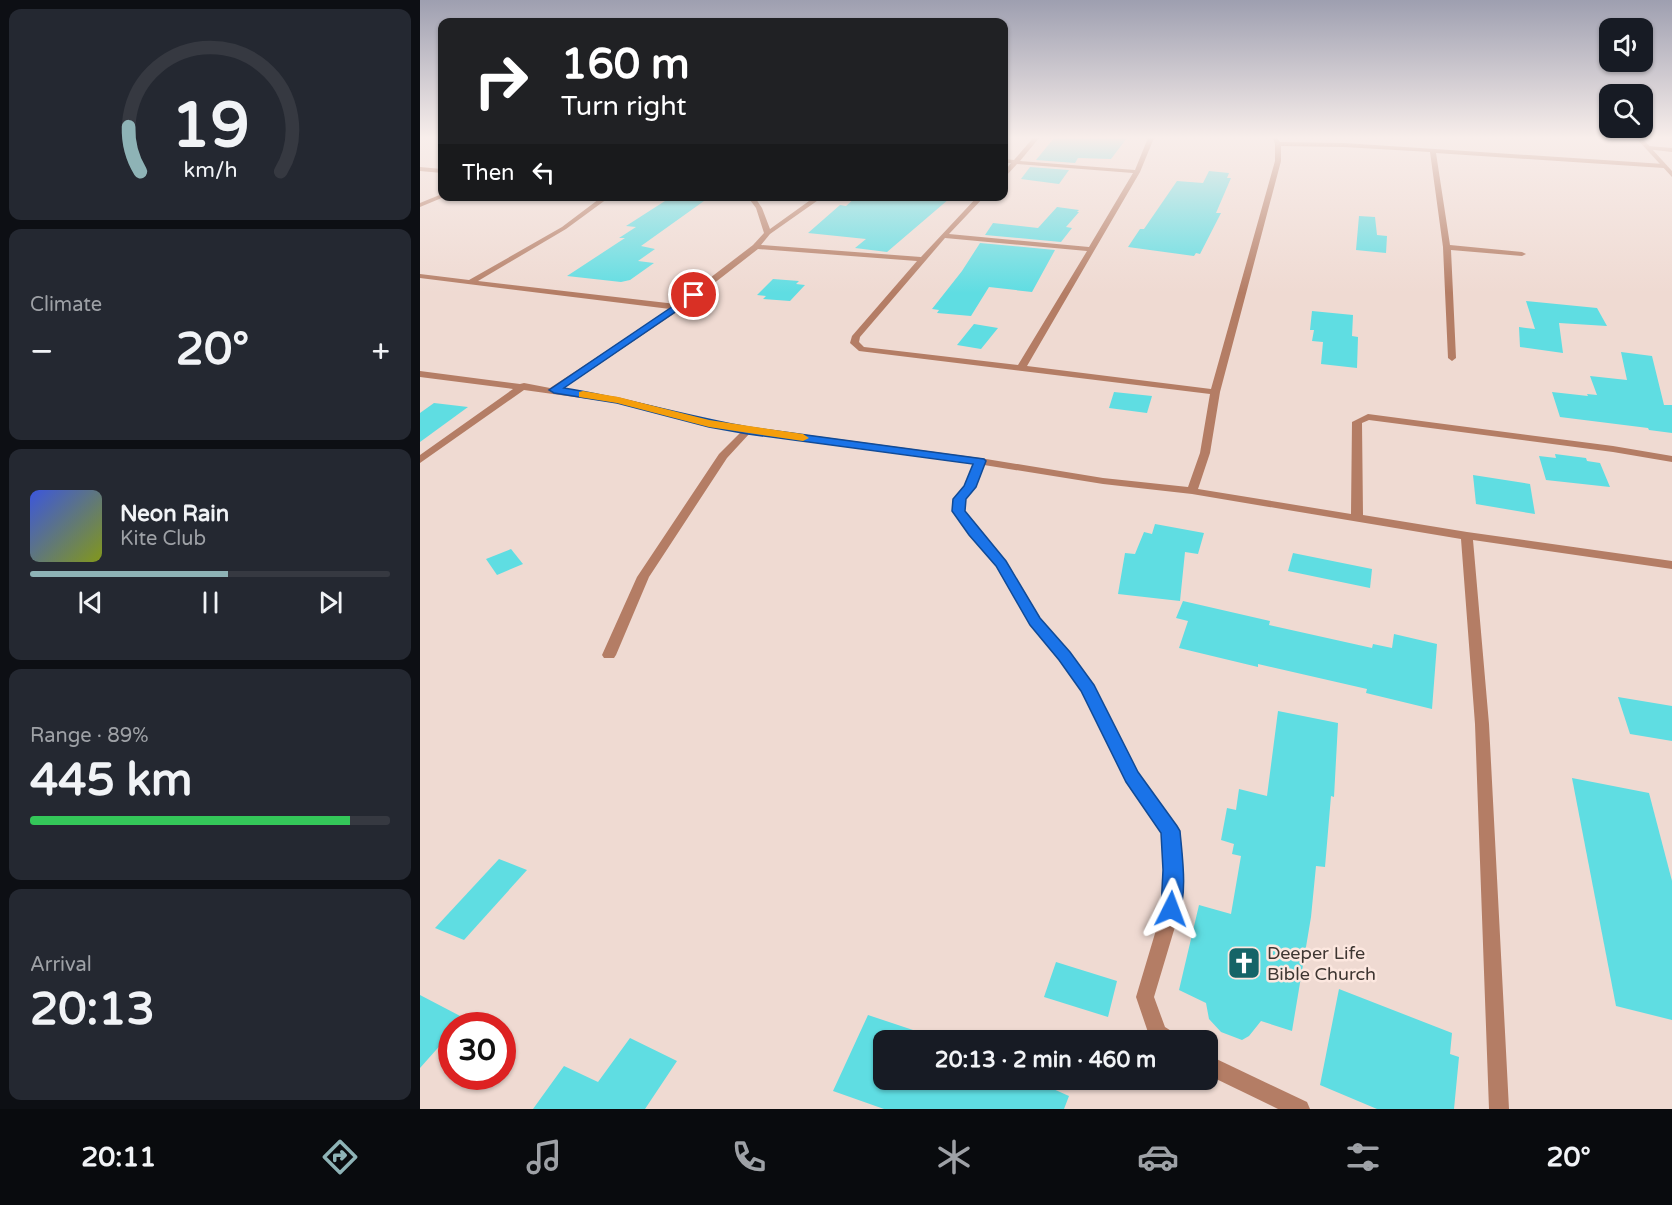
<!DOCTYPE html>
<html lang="en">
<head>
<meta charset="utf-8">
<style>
	body { margin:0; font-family:"Varela Round",sans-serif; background:#242831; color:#f1f3f6; height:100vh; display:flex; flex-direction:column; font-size:22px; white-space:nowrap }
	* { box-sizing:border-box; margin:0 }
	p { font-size:20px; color:#9ea1a6 }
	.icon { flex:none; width:33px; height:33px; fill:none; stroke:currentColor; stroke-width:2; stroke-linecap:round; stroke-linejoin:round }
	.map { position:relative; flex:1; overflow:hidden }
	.sheet { display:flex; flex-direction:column; gap:9px; padding:9px; background:#0d0f14; width:420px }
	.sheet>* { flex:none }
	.guide { position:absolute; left:18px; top:18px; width:570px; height:183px; border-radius:12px; box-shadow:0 2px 4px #0004; background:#202124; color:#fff; overflow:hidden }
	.controls { position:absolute; left:1179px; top:18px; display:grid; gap:12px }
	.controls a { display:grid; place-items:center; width:54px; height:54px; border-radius:12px; background:#171b24; box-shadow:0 2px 4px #0004; font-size:30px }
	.speed { position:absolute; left:18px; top:1012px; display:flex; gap:12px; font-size:30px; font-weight:700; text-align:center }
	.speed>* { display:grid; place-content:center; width:78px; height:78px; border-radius:50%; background:#171b24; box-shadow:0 2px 4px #0004; line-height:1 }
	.speed .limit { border:9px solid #d22; background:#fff; color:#111 }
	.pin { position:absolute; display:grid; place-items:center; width:51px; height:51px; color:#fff; margin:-26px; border:3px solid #fff; border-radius:50%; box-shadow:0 2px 6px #0007 }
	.me { position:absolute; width:66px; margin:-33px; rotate:3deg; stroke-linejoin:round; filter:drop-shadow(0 0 4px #0008) }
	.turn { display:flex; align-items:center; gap:21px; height:126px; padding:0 24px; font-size:27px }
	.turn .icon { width:78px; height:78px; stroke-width:2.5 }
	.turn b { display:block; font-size:42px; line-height:51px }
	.then { display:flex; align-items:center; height:57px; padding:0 24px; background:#0003; gap:12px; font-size:22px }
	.big { font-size:45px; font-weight:700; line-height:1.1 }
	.sheet .widget { flex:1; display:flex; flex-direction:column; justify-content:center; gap:9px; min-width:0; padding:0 21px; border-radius:12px; background:#242831 }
	.sheet .dial { align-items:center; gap:0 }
	.dial svg { height:156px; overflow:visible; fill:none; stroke:#363941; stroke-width:7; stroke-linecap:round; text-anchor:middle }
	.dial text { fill:#f1f3f6; stroke:none }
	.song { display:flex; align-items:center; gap:18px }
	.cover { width:72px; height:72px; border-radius:9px; background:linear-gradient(135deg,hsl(230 70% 55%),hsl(70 70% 35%)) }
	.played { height:6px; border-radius:3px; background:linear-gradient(90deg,#8eb3b6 55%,#363941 55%) }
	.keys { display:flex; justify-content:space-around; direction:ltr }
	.heat { display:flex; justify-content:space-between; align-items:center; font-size:33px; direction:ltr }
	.charge { height:9px; border-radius:4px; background:linear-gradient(90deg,#34c759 89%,#363941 0) }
	.trip { position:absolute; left:453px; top:1030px; width:345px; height:60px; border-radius:12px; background:#171b24; box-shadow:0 2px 4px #0004; font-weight:700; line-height:60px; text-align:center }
	.menu { display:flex; height:96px; justify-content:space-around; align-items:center; background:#090b0e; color:#9ea1a6 }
	.menu .icon { width:42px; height:42px }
	.menu .active { color:#8eb3b6 }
	.menu b { font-size:27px; color:#f1f3f6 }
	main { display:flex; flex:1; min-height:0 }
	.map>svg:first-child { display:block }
	.building { fill:#5fdde2 }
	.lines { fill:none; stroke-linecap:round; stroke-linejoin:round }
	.minor { fill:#b47d65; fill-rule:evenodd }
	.tertiary { fill:#b47d65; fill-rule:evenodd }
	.route { fill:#1a73e8; stroke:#114b97; stroke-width:1.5 }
	.slow { fill:#f59e0b }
	.labels { text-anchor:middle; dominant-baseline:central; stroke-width:5; stroke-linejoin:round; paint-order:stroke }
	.near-poi-label { font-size:18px; fill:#3e3632; stroke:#fce7df; text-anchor:start }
</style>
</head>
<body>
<main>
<section class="sheet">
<div class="widget dial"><svg viewBox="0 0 100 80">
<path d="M14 69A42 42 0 1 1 86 69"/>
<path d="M14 69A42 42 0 0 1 8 46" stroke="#8eb3b6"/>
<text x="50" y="56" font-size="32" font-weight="700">19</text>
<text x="50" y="72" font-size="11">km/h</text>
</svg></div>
<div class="widget"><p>Climate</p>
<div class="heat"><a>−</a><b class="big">20°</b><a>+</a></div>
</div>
<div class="widget">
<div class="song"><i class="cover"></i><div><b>Neon Rain</b><p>Kite Club</p></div></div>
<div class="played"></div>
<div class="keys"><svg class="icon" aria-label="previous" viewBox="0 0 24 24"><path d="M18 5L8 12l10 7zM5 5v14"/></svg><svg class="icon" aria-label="pause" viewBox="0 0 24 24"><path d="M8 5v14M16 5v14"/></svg><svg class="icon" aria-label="next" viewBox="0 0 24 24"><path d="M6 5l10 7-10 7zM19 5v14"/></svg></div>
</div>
<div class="widget"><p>Range · 89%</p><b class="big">445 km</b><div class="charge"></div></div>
<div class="widget"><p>Arrival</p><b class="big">20:13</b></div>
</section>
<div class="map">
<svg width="1252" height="1109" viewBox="0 0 1252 1109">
	<rect width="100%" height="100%" fill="#efdad2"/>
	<g class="building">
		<polygon points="634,138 707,138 691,159 658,158 655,163 616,160"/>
		<polygon points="610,167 649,170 639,184 601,179"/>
		<polygon points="789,171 809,173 807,178 811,178 796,213 801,213 780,254 776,253 774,256 708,247 720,229 724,229 757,181 783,183"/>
		<polygon points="437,196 500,196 529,199 467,252 435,248 446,239 388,233 420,205 426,206"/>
		<polygon points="254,199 284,201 221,246 235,249 218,261 234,263 210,280 201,282 147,276 205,238 199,238 216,227 206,226 245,201"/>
		<polygon points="637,207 659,210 657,212 659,212 646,227 652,228 641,242 565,235 573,223 618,228"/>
		<polygon points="939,216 955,217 957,235 967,236 966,253 936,250"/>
		<polygon points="560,243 635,250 612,292 569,287 551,316 517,313 519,310 512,309 542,271"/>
		<polygon points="353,279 379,281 376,284 385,285 370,301 343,299 346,296 337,295"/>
		<polygon points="1106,301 1177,308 1187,326 1139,323 1143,353 1100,347 1099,327 1115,329"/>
		<polygon points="892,311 933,315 932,336 938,337 937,368 901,364 903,342 892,341 894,330 890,330"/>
		<polygon points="554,324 578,328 561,349 537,345"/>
		<polygon points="1201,352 1232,356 1244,405 1252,405 1252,433 1229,430 1228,428 1140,417 1132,392 1168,396 1167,394 1177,395 1170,376 1207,380"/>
		<polygon points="694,392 732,396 727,413 689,408"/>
		<polygon points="14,403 48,407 0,442 0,413"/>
		<polygon points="1135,454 1166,458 1167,461 1180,463 1190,487 1126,480 1119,456 1136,458"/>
		<polygon points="1053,475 1110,484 1115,514 1056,504"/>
		<polygon points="735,524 784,533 778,554 765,552 760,601 698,594 705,553 715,554 724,532 732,534"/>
		<polygon points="91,549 103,564 77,575 66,559"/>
		<polygon points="873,553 952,569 950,588 868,571"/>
		<polygon points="763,601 850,621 849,625 952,648 953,644 972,648 974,634 1017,644 1012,709 946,693 947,689 838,664 838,667 759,648 768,621 756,618"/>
		<polygon points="1198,697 1252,706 1252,741 1210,734"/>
		<polygon points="858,711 918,723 914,797 911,796 905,867 896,866 891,917 872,1031 841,1021 829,1036 822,1040 801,1032 789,1019 786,1003 759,990 779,905 811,914 821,856 812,854 814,844 801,840 807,808 816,810 819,789 847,796"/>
		<polygon points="1152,778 1229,793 1252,881 1252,1020 1196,1006"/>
		<polygon points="79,859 107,870 44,940 15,928"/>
		<polygon points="636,962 697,981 688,1017 624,997"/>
		<polygon points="919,989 1032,1033 1030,1054 1039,1057 1034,1109 957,1109 900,1085"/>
		<polygon points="0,995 44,1018 37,1026 32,1026 32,1032 0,1068"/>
		<polygon points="448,1015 517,1038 516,1041 464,1041 464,1080 613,1080 649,1096 644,1109 464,1109 413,1091"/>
		<polygon points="210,1038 257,1061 225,1109 113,1109 144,1066 178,1082"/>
	</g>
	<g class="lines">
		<g class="minor">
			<path d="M613 138H619L600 161 715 170 728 138H734L720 172 607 366 791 389 855 161V144L853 138H857L860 142 924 143 1244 164 1247 166 1244 168 1016 153 1030 245 1102 252 1106 254 1102 256 1031 250 1036 358 1032 361 1028 358 1023 247 1010 152 924 147 861 146V161L800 392 790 453 778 489 931 514 932 422 948 414 1193 446 1252 456V462L1193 452 949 420 942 423 943 515 1047 532 1252 561V569L1053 540 1069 724 1089 1109H1069L1055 724 1041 539 772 494 683 484 564 465 555 487 545 500V511L586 561 620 618 650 653 673 685 718 773 759 831 761 870 760 910 734 997 745 1027 756 1034 759 1041H731L716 997 742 910 745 870 743 833 707 781 662 691 640 659 610 624 577 566 550 535 533 511V499L545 486 554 463 330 433 307 458 229 577 196 655 194 658H184L182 655 217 577 299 454 321 432 289 426 198 403 104 390 0 463V455L93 389 0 377V371L100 384 104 383 130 388 250 309 0 278V274L49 280 142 227 183 196H191L146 229 58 281 256 304 333 245 344 233 336 208 327 196H334L342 208 350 229 396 196H404L350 234 341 245 501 257 558 196H565L529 234 669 247 713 173 597 164 586 176 584 177V172L591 163H584V159L594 160ZM525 238 667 251 598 365 444 347 439 342 440 337ZM338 249 497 261 432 336 430 343 439 351 790 394 780 453 768 487 683 478 560 458 328 427 289 420 198 397 141 390 261 309Z"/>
			<polygon points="1228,146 1252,148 1252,152 1226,149"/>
			<polygon points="0,167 22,169 22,173 0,171"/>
			<polygon points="22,194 24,197 0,207 0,203"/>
			<polygon points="788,1055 887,1102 890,1109 858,1109 788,1075"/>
		</g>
		<polygon class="tertiary" points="1216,138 1222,138 1252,171 1252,177"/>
	</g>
	<linearGradient id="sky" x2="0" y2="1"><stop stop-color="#9e9fb0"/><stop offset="0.47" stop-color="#f8eeeb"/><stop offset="1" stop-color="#f8eeeb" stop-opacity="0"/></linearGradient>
	<rect width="1252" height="293" fill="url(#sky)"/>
	<path class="route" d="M274 292 277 293V297L144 388C206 398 266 416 328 427L564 459 566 461 556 487 546 499 545 511 586 561 620 618 650 652 674 685 718 772 757 826 760 831C762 855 768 894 758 916L751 919 744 916 741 909 743 870 741 833 706 782 661 691 639 660 610 625 576 566 549 535 532 511 533 499 544 486 553 464 328 434 289 427 197 403 134 393 129 390Z"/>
	<polygon class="slow" points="163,391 198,397 289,420 383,434 389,438 383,441 289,427 197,403 159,397 159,392"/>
	<defs>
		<g id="church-square" transform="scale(1.725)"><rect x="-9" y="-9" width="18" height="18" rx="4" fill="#156467" stroke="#fce7df"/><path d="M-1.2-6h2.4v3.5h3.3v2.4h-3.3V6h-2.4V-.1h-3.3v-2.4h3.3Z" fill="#fff"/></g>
	</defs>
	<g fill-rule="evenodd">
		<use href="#church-square" x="824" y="963"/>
	</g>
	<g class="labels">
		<g class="near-poi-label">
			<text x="847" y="953">Deeper Life<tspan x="847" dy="21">Bible Church</tspan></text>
		</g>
	</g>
</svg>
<div class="controls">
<a><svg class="icon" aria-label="sound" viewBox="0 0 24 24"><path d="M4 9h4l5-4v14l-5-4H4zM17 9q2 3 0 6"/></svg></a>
<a><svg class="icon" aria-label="search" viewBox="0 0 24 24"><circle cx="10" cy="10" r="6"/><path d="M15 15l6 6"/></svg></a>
</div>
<div class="speed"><div class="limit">30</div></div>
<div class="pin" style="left:274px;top:295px;background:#d93025"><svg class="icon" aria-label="arrive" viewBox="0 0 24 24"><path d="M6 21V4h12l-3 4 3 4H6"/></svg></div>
<svg class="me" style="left:751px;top:909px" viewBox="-20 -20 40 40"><path d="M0-17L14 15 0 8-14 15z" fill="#1a73e8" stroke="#fff" stroke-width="4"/></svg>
<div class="trip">20:13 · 2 min · 460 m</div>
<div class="guide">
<div class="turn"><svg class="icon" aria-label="right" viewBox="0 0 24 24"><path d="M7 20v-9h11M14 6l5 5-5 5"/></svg><div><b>160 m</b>Turn right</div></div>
<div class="then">Then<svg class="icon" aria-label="left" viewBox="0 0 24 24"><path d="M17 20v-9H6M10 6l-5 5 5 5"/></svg></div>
</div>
</div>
</main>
<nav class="menu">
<b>20:11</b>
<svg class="icon active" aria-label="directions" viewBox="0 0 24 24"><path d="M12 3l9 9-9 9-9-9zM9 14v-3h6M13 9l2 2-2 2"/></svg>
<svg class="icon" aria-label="music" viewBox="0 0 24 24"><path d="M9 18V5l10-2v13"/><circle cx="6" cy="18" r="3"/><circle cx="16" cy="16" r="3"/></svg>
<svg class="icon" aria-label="phone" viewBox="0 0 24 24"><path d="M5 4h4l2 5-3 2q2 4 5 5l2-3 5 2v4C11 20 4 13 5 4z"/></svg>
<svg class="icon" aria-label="climate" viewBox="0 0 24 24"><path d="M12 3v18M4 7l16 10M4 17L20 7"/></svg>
<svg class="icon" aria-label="car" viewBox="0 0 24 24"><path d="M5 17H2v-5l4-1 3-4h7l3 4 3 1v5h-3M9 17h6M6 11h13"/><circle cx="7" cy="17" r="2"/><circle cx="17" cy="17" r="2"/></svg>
<svg class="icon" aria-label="filters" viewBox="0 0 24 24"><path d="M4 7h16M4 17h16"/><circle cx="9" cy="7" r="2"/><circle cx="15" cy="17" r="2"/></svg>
<b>20°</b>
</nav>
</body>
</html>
